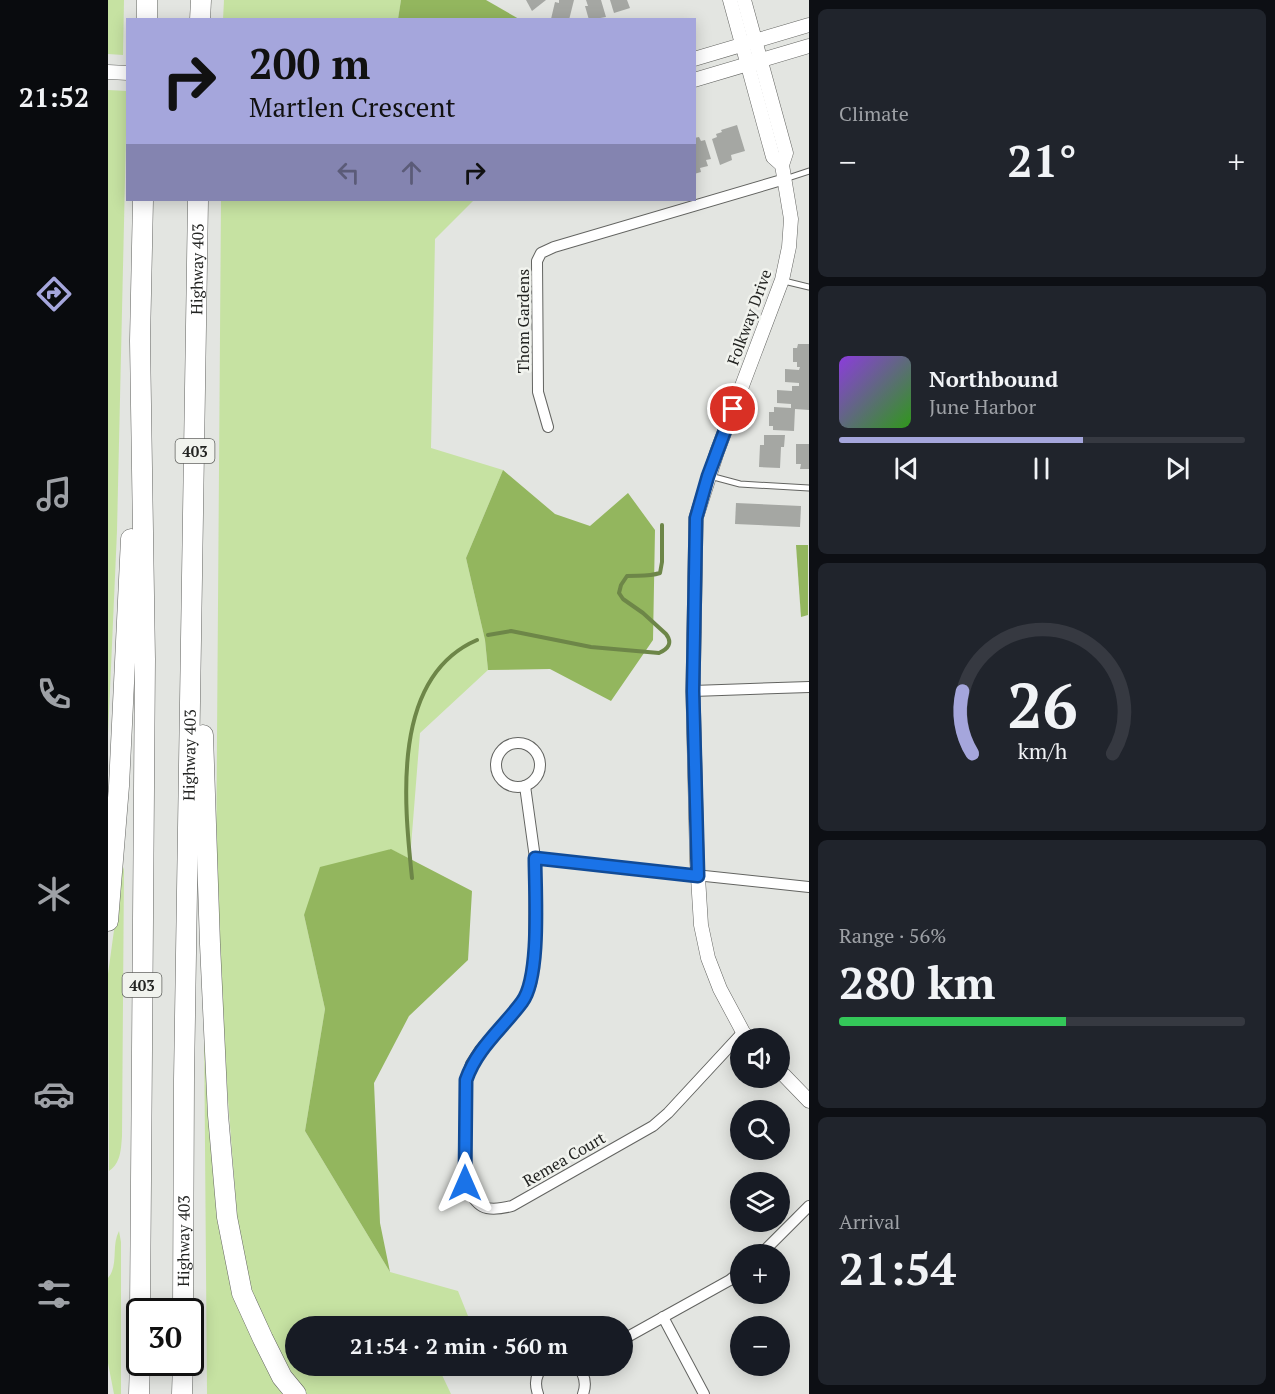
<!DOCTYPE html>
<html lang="en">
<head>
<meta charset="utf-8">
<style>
	body { margin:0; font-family:"PT Serif",serif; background:#20242c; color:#f1f3f6; height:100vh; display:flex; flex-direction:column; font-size:22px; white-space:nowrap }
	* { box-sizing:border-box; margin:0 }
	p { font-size:20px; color:#9ea1a6 }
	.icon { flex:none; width:33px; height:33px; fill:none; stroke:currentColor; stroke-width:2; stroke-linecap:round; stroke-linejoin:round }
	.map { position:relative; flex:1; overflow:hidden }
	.details { display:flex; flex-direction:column; gap:9px; padding:9px; background:#0d0f14; width:466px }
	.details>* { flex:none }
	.top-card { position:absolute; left:18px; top:18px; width:570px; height:183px; border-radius:0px; box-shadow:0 3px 15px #0003; background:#a5a6dc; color:#111; overflow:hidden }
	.fabs { position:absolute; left:622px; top:1028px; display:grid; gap:12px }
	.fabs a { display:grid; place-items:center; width:60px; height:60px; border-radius:50%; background:#171b24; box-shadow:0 3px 15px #0003; font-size:30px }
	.speed { position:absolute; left:18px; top:1298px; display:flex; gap:12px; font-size:30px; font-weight:700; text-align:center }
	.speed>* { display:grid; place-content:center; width:78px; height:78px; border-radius:50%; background:#171b24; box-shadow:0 3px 15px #0003; line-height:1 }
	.speed .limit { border:3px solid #111; border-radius:9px; background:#fff; color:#111 }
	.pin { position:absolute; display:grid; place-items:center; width:51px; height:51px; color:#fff; margin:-26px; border:3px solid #fff; border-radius:50%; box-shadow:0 2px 6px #0007 }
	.me { position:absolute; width:66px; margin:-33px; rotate:0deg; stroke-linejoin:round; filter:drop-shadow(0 0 4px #0008) }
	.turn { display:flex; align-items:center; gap:21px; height:126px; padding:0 24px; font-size:27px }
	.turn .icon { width:78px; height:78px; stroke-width:2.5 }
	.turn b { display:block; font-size:42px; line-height:51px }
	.lanes { display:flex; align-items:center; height:57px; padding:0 24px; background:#0003; justify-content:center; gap:30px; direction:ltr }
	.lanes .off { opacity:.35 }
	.big { font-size:45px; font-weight:700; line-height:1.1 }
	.details .tile { flex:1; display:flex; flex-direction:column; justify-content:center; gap:9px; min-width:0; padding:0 21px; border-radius:9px; background:#20242c }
	.details .dial { align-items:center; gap:0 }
	.dial svg { height:156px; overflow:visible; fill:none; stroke:#363941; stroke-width:7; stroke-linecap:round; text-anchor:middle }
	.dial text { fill:#f1f3f6; stroke:none }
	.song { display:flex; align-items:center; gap:18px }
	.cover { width:72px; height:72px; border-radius:9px; background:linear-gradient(135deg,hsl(270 70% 55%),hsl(110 70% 35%)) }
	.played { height:6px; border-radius:3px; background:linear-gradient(90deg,#a5a6dc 60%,#363941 60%) }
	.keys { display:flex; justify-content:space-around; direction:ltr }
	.heat { display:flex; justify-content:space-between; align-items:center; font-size:33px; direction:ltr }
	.charge { height:9px; border-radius:4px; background:linear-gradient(90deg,#34c759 56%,#363941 0) }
	.trip { position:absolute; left:177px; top:1316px; width:348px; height:60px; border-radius:30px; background:#171b24; box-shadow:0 3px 15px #0003; font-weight:700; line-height:60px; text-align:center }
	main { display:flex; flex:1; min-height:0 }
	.menu { display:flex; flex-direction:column; width:108px; justify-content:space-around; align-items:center; background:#090b0e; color:#9ea1a6 }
	.menu .icon { width:42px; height:42px }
	.menu .on { color:#a5a6dc }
	.menu b { font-size:27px; color:#f1f3f6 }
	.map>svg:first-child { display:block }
	.green { fill:#c6e2a2 }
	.forest { fill:#93b65e }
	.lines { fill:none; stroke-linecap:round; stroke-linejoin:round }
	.stream { stroke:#6d8648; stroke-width:4 }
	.building { fill:#a5a7a3 }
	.service-casing { stroke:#636461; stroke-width:7 }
	.minor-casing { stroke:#636461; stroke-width:12 }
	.tertiary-casing { stroke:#636461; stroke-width:15 }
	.motorway-casing { stroke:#636461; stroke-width:21 }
	.service { stroke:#fff; stroke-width:5 }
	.minor { stroke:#fff; stroke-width:10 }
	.tertiary { stroke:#fff; stroke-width:14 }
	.motorway { stroke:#fff; stroke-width:20 }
	.route-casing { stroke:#114b97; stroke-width:15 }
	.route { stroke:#1a73e8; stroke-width:10 }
	.labels { text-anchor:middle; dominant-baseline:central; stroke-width:5; stroke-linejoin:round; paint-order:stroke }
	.shield { fill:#f1f3ee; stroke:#61625f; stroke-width:1.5 }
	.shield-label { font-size:15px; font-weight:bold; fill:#232422 }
	.street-label { font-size:16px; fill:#232422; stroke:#f1f3ee }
</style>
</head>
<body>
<main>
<nav class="menu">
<b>21:52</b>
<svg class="icon on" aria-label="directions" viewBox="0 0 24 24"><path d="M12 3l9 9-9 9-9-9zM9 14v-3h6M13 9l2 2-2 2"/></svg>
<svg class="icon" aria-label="music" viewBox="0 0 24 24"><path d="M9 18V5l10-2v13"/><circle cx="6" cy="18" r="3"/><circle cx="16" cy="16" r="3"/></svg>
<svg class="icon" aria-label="phone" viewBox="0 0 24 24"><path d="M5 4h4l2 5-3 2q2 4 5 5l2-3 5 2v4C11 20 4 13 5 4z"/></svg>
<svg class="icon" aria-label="climate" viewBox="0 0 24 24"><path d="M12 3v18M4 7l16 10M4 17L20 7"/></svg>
<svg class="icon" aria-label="car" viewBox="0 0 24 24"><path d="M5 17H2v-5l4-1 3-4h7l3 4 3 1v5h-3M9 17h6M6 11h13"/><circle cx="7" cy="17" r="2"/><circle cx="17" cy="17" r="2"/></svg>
<svg class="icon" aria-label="filters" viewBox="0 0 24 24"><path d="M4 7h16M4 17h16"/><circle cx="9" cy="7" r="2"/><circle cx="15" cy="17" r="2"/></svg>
</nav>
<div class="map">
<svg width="701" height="1394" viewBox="0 0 701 1394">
	<rect width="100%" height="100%" fill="#e3e5e1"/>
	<g class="green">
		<polygon points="0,0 16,0 15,55 0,54"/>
		<polygon points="116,0 293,0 290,19 115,20"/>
		<polygon points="0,90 19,91 9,531 0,735"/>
		<polygon points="113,200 366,200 327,239 323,448 395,470 358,558 377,640 380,670 312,733 302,859 282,849 196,915 217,1009 197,1131 282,1272 350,1291 364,1326 188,1326 188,1365 348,1365 334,1375 343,1394 199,1394 176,1364 146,1303 139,1273 130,1229 114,1022 108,875"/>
		<path d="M16 867 14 1136C13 1149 13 1163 1 1171L0 974 14 872Z"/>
		<polygon points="96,1021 115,1222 179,1394 99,1394"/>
		<path d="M11 1231 13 1242V1394H6L0 1363V1278C11 1265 3 1246 11 1231Z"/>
	</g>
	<g class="forest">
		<polygon points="293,0 378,0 411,19 290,19"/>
		<polygon points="395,470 447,514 482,526 520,493 547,530 545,640 503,701 442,669 380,670 377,640 358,558"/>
		<polygon points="688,545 700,545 700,615 693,617"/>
		<polygon points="283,849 364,891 360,960 301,1016 266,1083 272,1223 282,1272 197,1131 217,1009 196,915 212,867"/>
	</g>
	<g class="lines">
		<g class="stream">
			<path d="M380 635 403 631 483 647 551 653C560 649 565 643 558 634L535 613 515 599 511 593 513 585 519 576C530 575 540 577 552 573L554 562V525"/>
			<path d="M304 878C296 802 283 677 369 640"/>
		</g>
	</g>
	<g class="building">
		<polygon points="418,0 438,0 424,11"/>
		<polygon points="451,0 466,0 461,20 443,19 447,2 451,3"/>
		<polygon points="478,0 493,0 498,17 481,20 477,6 480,6"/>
		<polygon points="502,0 519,0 522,8 506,13"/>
		<polygon points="629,125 637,151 623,155 624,160 612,165 604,139 609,137 608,134 614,132 613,130"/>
		<polygon points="591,137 593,141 597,140 603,159 598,160 600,166 592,168 593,172 586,174 586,138"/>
		<polygon points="690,344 701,344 701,410 687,409 686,431 665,430 665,426 661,426 661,412 666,412 666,407 683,408 683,404 669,403 669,390 684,391 684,386 691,386 691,383 677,382 677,369 691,370 692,367 689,367 689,362 685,362 685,348 689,348"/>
		<polygon points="656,435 677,435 676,447 673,447 672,468 651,467 652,445 656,445"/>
		<polygon points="688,444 701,444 701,469 692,469 693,464 688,464"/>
		<polygon points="628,503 693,506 692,527 627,524"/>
	</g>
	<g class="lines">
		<g class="service-casing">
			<g id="service">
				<polyline points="677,179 701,171"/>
				<polyline points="676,281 701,287"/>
				<polyline points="602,476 632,484 701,488"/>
			</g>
		</g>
		<g class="minor-casing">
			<g id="minor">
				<polyline points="440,427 430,392 429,261 433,253 446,247 677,179"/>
				<polyline points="585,691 701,687"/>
				<circle cx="410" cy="765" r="22"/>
				<path d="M417 786 427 858 426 963 423 984 415 1002 372 1050 363 1064 358 1080 357 1183C369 1208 376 1213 404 1206L545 1126 560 1113 635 1032"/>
				<polyline points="427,858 701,887"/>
				<polyline points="653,1254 701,1206"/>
				<polyline points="555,1317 596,1394"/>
				<polyline points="514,1340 622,1280 633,1271"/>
				<path d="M468 1365C476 1373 479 1383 475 1394"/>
				<path d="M430 1394C426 1383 428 1373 437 1365"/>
			</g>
		</g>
		<g class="tertiary-casing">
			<g id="tertiary">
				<polyline points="622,0 665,157 674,165 683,219 681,247 674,280 609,452 588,518 585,691 589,861 593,925 600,958 612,989 635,1032 640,1038"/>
				<polyline points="636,0 678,153 674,165"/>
				<polyline points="586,59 701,25"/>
				<polyline points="0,72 20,73"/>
				<polyline points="586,80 701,46"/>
				<polyline points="672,1071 701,1101"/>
			</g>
		</g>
		<g class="motorway-casing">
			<g id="motorway">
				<polyline points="39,20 39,0"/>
				<polyline points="92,20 93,0"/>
				<polyline points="95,735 102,944 110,1115 119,1217 134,1293 155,1339 174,1377 188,1394"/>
				<polyline points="0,921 11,786 23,539"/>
				<polyline points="32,1311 37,659 32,341 35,200"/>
				<path id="s1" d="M75 1311 76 1079 90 200"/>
				<polyline points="31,1394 32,1362"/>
				<polyline points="74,1394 75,1362"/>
			</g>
		</g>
		<use href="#service" class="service"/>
		<use href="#minor" class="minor"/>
		<use href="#tertiary" class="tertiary"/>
		<use href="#motorway" class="motorway"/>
	</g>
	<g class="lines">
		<g class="route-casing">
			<path id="route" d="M357 1183 358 1080C369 1048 394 1029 414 1002 433 977 427 891 427 858L590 876 585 691 588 518 600 476 625 409"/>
		</g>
		<use href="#route" class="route"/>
	</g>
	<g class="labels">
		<g class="shield">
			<rect x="67.5" y="439" width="39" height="24" rx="4.5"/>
			<rect x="14.5" y="973" width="39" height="24" rx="4.5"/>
		</g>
		<g class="shield-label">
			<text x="87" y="451">403</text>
			<text x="34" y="985">403</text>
		</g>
		<g class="street-label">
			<text stroke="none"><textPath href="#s1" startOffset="1042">Highway 403</textPath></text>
			<text transform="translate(641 317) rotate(-70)">Folkway Drive</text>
			<text transform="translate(415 321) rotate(-90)">Thom Gardens</text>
			<text stroke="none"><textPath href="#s1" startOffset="556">Highway 403</textPath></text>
			<text transform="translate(456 1159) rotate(-30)">Remea Court</text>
			<text stroke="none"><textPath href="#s1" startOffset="70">Highway 403</textPath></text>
		</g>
	</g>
</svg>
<div class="fabs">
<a><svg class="icon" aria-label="sound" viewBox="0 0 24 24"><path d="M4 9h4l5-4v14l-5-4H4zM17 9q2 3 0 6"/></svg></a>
<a><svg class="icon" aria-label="search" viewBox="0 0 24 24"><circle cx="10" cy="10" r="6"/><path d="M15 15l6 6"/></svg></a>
<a><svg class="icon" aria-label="layers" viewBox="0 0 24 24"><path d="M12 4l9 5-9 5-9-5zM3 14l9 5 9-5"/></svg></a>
<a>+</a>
<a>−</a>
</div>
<div class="speed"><div class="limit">30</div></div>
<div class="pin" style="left:625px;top:409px;background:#d93025"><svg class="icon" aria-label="arrive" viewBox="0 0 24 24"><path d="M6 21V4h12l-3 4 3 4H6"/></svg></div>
<svg class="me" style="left:357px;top:1183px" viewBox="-20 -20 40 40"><path d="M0-17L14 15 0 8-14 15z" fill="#1a73e8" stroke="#fff" stroke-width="4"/></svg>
<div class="trip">21:54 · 2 min · 560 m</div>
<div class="top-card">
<div class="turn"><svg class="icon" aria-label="right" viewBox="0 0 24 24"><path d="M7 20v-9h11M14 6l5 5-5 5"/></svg><div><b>200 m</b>Martlen Crescent</div></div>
<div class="lanes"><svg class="icon off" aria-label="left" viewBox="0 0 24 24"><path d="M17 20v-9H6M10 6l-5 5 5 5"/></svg><svg class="icon off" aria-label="ahead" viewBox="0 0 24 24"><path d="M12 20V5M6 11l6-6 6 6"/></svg><svg class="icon" aria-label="right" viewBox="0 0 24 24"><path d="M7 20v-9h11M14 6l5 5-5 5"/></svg></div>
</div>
</div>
<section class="details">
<div class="tile"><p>Climate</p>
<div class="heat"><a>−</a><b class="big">21°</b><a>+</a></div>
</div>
<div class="tile">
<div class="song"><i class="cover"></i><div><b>Northbound</b><p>June Harbor</p></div></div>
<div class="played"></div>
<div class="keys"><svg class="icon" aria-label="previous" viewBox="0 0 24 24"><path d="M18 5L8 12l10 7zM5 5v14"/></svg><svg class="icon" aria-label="pause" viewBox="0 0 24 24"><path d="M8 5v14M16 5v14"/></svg><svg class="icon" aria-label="next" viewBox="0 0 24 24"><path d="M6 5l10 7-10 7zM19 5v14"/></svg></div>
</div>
<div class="tile dial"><svg viewBox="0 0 100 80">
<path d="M14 69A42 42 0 1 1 86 69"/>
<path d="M14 69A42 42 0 0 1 9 37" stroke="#a5a6dc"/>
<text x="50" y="56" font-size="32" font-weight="700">26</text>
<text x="50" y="72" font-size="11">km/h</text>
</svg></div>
<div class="tile"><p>Range · 56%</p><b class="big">280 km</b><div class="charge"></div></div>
<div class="tile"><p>Arrival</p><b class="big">21:54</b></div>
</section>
</main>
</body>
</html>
